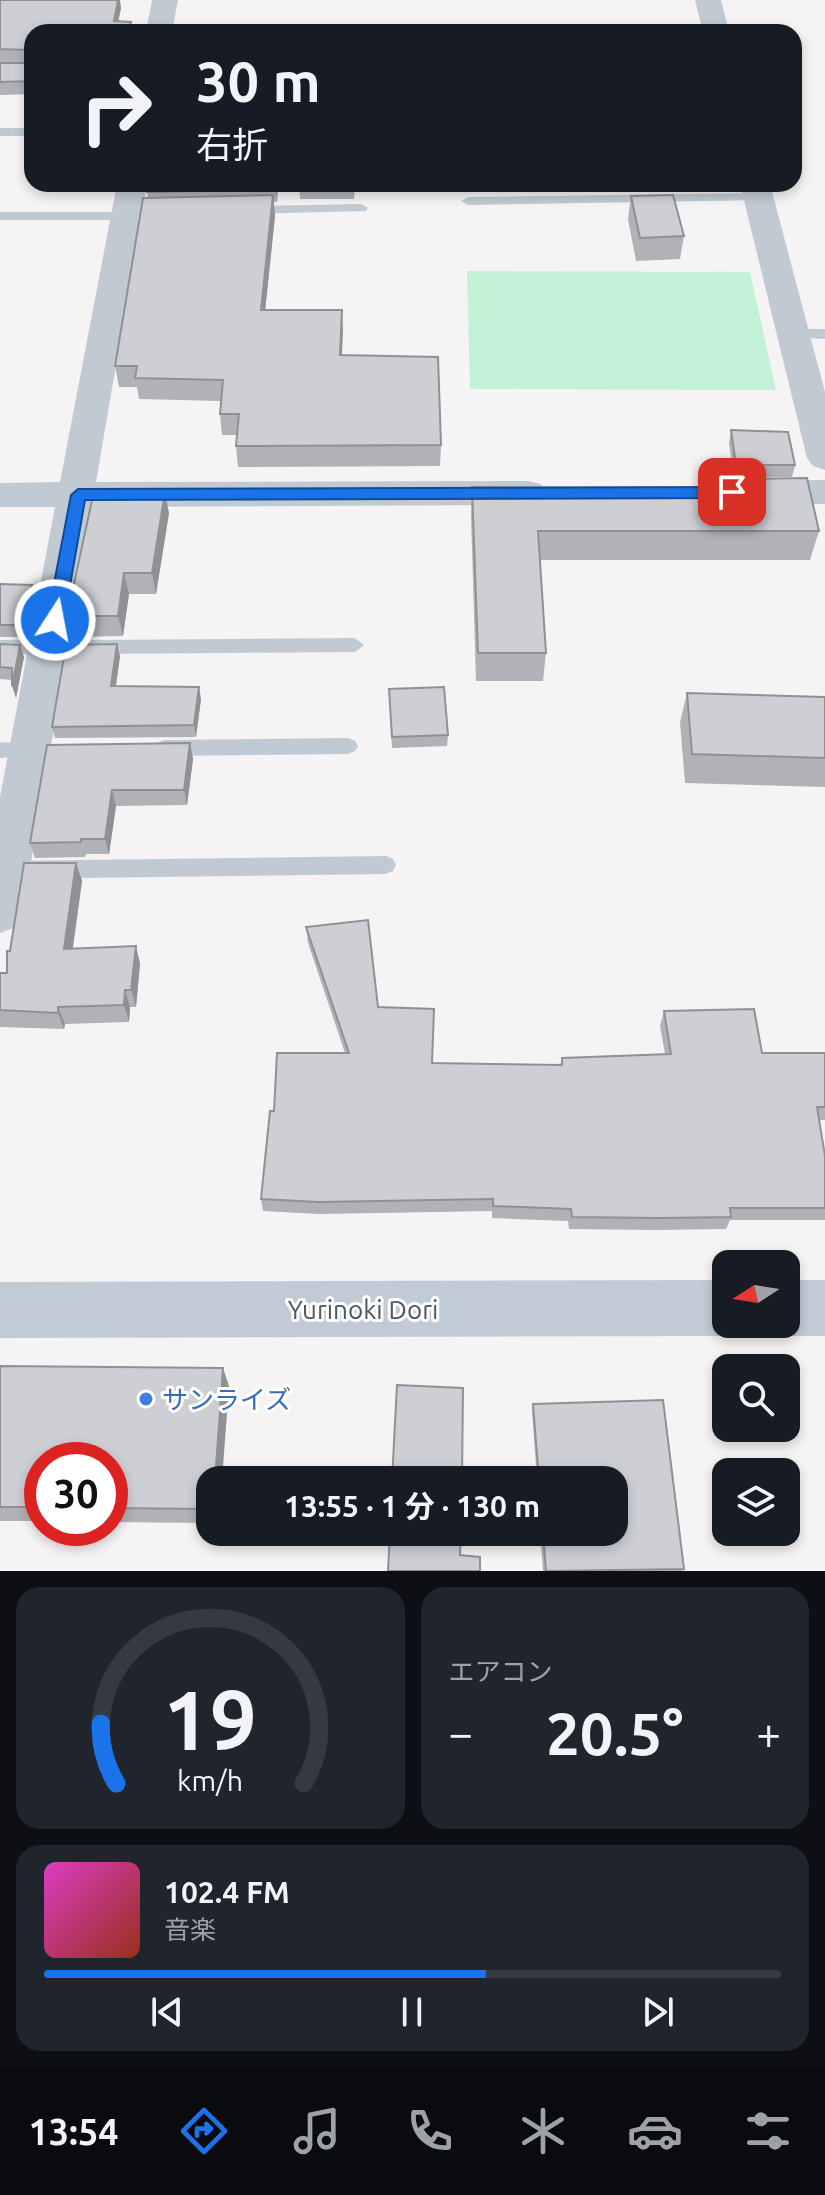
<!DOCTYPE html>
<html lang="ja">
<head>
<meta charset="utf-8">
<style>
	body { margin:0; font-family:Ubuntu,"Noto Sans JP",sans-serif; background:#20242c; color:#f1f3f6; height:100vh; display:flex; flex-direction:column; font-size:30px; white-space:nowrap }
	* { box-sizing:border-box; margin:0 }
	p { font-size:26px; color:#9ea1a6 }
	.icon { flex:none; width:44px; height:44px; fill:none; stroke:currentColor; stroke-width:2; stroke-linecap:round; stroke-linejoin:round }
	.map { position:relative; height:1571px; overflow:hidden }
	.sheet { display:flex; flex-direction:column; gap:16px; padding:16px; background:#0d0f14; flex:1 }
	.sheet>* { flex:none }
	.banner { position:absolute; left:24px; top:24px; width:778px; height:168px; border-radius:24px; box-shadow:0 4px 12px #0003; background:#171b24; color:#f1f3f6; overflow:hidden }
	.needle { width:52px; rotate:258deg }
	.fabs { position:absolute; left:712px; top:1250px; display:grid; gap:16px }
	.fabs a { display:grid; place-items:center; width:88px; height:88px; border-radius:16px; background:#171b24; box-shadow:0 4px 12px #0003; font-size:40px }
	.speed { position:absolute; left:24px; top:1442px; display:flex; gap:16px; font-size:40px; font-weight:700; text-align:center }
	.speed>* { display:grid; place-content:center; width:104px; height:104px; border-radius:50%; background:#171b24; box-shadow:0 4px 12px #0003; line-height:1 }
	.speed .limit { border:12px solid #d22; background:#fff; color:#111 }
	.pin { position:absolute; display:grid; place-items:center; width:68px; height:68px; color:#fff; margin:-34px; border-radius:16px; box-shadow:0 4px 12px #0006 }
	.me { position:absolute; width:88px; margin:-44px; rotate:11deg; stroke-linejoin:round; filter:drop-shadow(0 0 6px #0008) }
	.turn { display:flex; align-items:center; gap:28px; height:168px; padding:0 40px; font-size:36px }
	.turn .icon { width:104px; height:104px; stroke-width:2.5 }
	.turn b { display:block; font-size:56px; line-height:68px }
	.big { font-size:60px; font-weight:700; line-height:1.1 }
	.sheet .tile { flex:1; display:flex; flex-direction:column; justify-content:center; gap:12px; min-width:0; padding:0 28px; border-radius:24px; background:#20242c }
	.sheet .dial { align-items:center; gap:0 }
	.dial svg { height:208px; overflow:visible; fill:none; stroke:#363941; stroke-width:7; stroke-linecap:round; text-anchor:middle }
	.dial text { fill:#f1f3f6; stroke:none }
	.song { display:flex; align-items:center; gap:24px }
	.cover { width:96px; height:96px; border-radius:12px; background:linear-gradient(135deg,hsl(310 70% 55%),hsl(10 70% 35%)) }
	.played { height:8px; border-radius:4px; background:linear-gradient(90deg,#1a73e8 60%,#363941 60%) }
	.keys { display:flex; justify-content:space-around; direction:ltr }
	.heat { display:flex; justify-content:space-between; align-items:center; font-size:44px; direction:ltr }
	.sheet .tiles { flex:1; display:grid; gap:16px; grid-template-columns:1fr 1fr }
	.tile:last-child { grid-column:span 2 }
	.trip { position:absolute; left:196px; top:1466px; width:432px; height:80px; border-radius:24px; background:#171b24; box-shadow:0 4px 12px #0003; font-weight:700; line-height:80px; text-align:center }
	.tab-bar { display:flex; height:128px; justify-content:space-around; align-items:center; background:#090b0e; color:#9ea1a6 }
	.tab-bar .icon { width:56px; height:56px }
	.tab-bar .active { color:#1a73e8 }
	.tab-bar b { font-size:36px; color:#f1f3f6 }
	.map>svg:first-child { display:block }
	.green { fill:#c3f1d5 }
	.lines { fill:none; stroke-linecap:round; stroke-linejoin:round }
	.lane { fill:#c1cad2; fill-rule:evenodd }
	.street { fill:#c1cad2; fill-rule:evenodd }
	.secondary { fill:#c1cbd6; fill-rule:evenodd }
	.wall { fill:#b0b2b7 }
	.shaded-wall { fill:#909195 }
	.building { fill:#cdcfd5; stroke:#909195; stroke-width:2 }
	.route { fill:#1a73e8; stroke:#114b97; stroke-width:2 }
	.shop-dot { fill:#3f7fe0; stroke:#fff; stroke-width:3 }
	.labels { text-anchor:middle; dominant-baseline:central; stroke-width:6; stroke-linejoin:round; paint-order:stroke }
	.near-street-label { font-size:26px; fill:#4a5661; stroke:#fff }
	.near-shop-label { font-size:26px; fill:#366cbe; stroke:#fff; text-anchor:start }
</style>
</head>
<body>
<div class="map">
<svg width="825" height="1571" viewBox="0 0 825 1571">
	<rect width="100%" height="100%" fill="#f5f3f3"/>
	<polygon class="green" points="467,271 750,272 776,390 470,389"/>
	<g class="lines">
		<g class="lane">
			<rect x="0" y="128" width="32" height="8"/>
			<polygon points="758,193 765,197 763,200 468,205 461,201 468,197"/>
			<polygon points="361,204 368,208 366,211 248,214 241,210 248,206"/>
			<polygon points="0,212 127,212 134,216 127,220 0,220"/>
			<polygon points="794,329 825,329 825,339 788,337 788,331"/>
			<polygon points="355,638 364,645 355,652 92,654 83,647 92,640"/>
			<polygon points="0,640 56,640 65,647 56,654 0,654"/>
			<polygon points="348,738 355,741 358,746 355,751 348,754 164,756 157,753 154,748 157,743 164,740"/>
			<polygon points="0,742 43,745 46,750 43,755 0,758"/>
			<polygon points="386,856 393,859 396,865 393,871 386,874 0,879 0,861"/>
		</g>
		<g class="street">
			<polygon points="152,0 178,0 172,32 146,32"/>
			<polygon points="695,0 721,0 729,32 703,32"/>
			<polygon points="117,184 147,184 96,482 528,481 541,484 546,493 541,502 528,505 92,507 22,914 16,927 0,933 0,797 55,507 0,507 0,483 60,482"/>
			<polygon points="740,184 770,184 825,392 825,470 813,466 807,458"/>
			<polygon points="754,480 825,480 825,504 754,504 741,501 736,492 741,483"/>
		</g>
		<g class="secondary">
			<polygon points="726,1280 726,1324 747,1324 726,1336 0,1338 0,1282"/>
			<polygon points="786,1280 825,1280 825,1336 786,1336 766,1328 765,1324 786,1324"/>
		</g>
	</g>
	<g class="wall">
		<polygon points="0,0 121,8 118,22 131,22 132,32 32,32 32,94 0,95 0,63 31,63 0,62"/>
		<polygon points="278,184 277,202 274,202 275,216 265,310 342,310 342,355 441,445 440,466 238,467 236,446 237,435 222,435 220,414 221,401 139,399 137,387 119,387 115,366 148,197 147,192"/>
		<polygon points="299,184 355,184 354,199 300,199"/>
		<polygon points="631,196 684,236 680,259 636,261 628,219"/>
		<polygon points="731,430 795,465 792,477 734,477 729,443"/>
		<polygon points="744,479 819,531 810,560 540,560 546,653 543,681 476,681 471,516 472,487 742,488"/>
		<polygon points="169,513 156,594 129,594 123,636 73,637 67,616"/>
		<polygon points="0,584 32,585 35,597 27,637 0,637"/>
		<polygon points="0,644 24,657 16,698 12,680 0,679"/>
		<polygon points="120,656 116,686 201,699 196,737 55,738 52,727"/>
		<polygon points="389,689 448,735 447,746 392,748"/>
		<polygon points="687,693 825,697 825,787 685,783 680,722"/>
		<polygon points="190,743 193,759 187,805 116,806 109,854 86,854 85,857 35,858 30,843 47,745"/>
		<polygon points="76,863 82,881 73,948 140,963 136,1007 130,1007 129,1022 65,1024 64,1029 0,1027 0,973 7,973 10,951"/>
		<polygon points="306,927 378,1007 432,1063 560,1065 562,1058 665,1054 660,1026 664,1011 762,1053 825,1053 825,1120 819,1120 825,1156 825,1220 730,1220 726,1229 656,1230 569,1229 568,1221 492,1218 492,1211 319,1214 263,1211 261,1199 274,1111 345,1053 308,943"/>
		<polygon points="0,1366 229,1386 210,1480 210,1523 110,1522 110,1460 42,1460 42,1521 0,1521"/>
		<polygon points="663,1400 684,1569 682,1571 543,1571 540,1532 614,1532 614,1480 537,1480 532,1411 533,1404"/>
	</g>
	<g class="shaded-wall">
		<polygon points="118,0 120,0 121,8 116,32 114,21"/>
		<polygon points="276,184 278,184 277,202 276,190"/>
		<polygon points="273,195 275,216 263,331 261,310"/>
		<polygon points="342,310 343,331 341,376 340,355"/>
		<polygon points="165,492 169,513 156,594 152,573"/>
		<polygon points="124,573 129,594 123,636 118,616"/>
		<polygon points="32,585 35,597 27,637 24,625"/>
		<polygon points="117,644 120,656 114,698 111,686"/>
		<polygon points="20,645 24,657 16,698 12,686"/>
		<polygon points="199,687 201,699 196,737 194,725"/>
		<polygon points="190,743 193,759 187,805 184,790"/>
		<polygon points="112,790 116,806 109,854 105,839"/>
		<polygon points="76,863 82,881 70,966 64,949"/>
		<polygon points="136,946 140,963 136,1007 131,990"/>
		<polygon points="125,990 130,1007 129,1022 124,1005"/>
		<polygon points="58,1007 65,1024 64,1029 58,1013"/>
		<polygon points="223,1368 229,1386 222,1480 215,1480"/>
	</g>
	<g class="building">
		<polygon points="0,0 118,0 114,21 131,22 128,32 32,32 32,53 29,50 0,49"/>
		<polygon points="32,57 32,81 0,82 0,63 31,63"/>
		<polygon points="148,184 276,184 276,190 147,192"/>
		<polygon points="299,184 354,184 354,187 299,186"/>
		<polygon points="273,195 261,310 342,310 340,355 438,357 441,445 236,446 239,414 220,414 223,380 135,378 137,366 115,366 143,198"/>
		<polygon points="673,195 684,236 640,238 631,196"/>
		<polygon points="731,430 788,432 795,465 736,465"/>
		<polygon points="807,478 819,531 538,531 546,653 478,653 472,487 746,488 744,479"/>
		<polygon points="94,491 165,492 152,573 124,573 118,616 67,616"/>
		<polygon points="0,584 32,585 24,625 0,625"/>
		<polygon points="0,644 20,645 12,686 12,668 0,667"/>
		<polygon points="117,644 111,686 199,687 194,725 52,727 66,645"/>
		<polygon points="444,687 448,735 392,737 389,689"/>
		<polygon points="687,693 825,697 825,758 692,754"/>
		<polygon points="190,743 184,790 112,790 105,839 81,839 81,842 30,843 47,745"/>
		<polygon points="24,863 76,863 64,949 136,946 131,990 125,990 124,1005 58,1007 58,1013 0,1010 0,973 7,973 7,951 10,951"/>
		<polygon points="368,920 378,1007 434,1009 432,1063 562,1065 562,1058 671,1054 664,1011 754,1009 762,1053 825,1053 825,1107 817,1107 825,1156 825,1208 730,1208 731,1217 660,1218 572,1217 571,1209 493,1206 493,1199 318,1202 261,1199 270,1111 274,1111 277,1053 349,1053 306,927"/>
		<polygon points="0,1366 223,1368 215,1480 210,1480 210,1509 110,1508 110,1460 42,1460 42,1507 0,1507"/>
		<polygon points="397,1385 463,1388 462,1480 392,1480"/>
		<polygon points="663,1400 684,1569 546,1571 543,1532 614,1532 614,1480 539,1480 533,1404"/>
		<polygon points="390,1532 461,1532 460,1555 480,1557 480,1571 388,1571"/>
	</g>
	<polygon class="route" points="732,487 739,492 732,498 85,500 64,620 55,626 47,620 71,495 78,489"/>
	<circle class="shop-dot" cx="146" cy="1399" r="8"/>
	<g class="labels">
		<g class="near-street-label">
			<text x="363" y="1309">Yurinoki Dori</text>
		</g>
		<g class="near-shop-label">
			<text x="162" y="1399">サンライズ</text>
		</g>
	</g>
</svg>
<div class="fabs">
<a><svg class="needle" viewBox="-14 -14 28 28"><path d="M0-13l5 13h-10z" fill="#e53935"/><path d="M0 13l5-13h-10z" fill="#9ea1a6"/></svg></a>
<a><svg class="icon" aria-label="search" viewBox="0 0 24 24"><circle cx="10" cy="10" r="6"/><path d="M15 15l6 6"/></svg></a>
<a><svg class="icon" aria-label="layers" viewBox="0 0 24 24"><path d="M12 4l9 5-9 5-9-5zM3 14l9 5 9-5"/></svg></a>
</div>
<div class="speed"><div class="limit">30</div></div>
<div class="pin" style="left:732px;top:492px;background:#d93025"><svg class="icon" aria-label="arrive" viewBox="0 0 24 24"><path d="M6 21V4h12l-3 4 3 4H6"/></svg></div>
<svg class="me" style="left:55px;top:620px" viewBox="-20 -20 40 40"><circle r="17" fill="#1a73e8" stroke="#fff" stroke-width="3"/><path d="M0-11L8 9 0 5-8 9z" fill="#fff"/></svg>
<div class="trip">13:55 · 1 分 · 130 m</div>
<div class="banner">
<div class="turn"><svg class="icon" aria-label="right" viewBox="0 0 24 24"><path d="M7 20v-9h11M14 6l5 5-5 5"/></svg><div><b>30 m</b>右折</div></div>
</div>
</div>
<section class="sheet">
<div class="tiles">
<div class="tile dial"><svg viewBox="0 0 100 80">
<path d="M14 69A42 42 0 1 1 86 69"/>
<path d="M14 69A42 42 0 0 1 8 46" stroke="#1a73e8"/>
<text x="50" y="56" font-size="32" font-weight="700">19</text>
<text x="50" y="72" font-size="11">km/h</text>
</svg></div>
<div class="tile"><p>エアコン</p>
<div class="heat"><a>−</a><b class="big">20.5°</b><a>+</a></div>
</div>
<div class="tile">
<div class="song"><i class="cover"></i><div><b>102.4 FM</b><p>音楽</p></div></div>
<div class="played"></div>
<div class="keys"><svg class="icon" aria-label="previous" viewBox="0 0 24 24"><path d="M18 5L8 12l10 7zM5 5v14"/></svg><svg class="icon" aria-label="pause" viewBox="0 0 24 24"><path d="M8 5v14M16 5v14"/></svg><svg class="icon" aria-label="next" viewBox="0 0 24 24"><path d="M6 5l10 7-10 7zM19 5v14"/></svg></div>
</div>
</div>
</section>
<nav class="tab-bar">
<b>13:54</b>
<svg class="icon active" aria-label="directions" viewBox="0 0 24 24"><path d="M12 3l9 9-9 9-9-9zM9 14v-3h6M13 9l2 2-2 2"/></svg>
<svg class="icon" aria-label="music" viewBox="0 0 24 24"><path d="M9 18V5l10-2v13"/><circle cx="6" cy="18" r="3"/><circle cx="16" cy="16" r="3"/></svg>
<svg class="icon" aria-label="phone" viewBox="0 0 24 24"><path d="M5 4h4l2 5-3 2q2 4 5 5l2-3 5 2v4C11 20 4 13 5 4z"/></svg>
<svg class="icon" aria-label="climate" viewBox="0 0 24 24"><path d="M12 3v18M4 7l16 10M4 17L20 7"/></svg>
<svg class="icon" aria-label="car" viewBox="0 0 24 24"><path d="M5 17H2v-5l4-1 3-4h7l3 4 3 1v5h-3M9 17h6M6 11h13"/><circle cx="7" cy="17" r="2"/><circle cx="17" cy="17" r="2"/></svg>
<svg class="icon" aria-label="filters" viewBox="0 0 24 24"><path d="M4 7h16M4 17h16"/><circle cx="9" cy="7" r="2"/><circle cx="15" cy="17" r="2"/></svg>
</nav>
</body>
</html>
